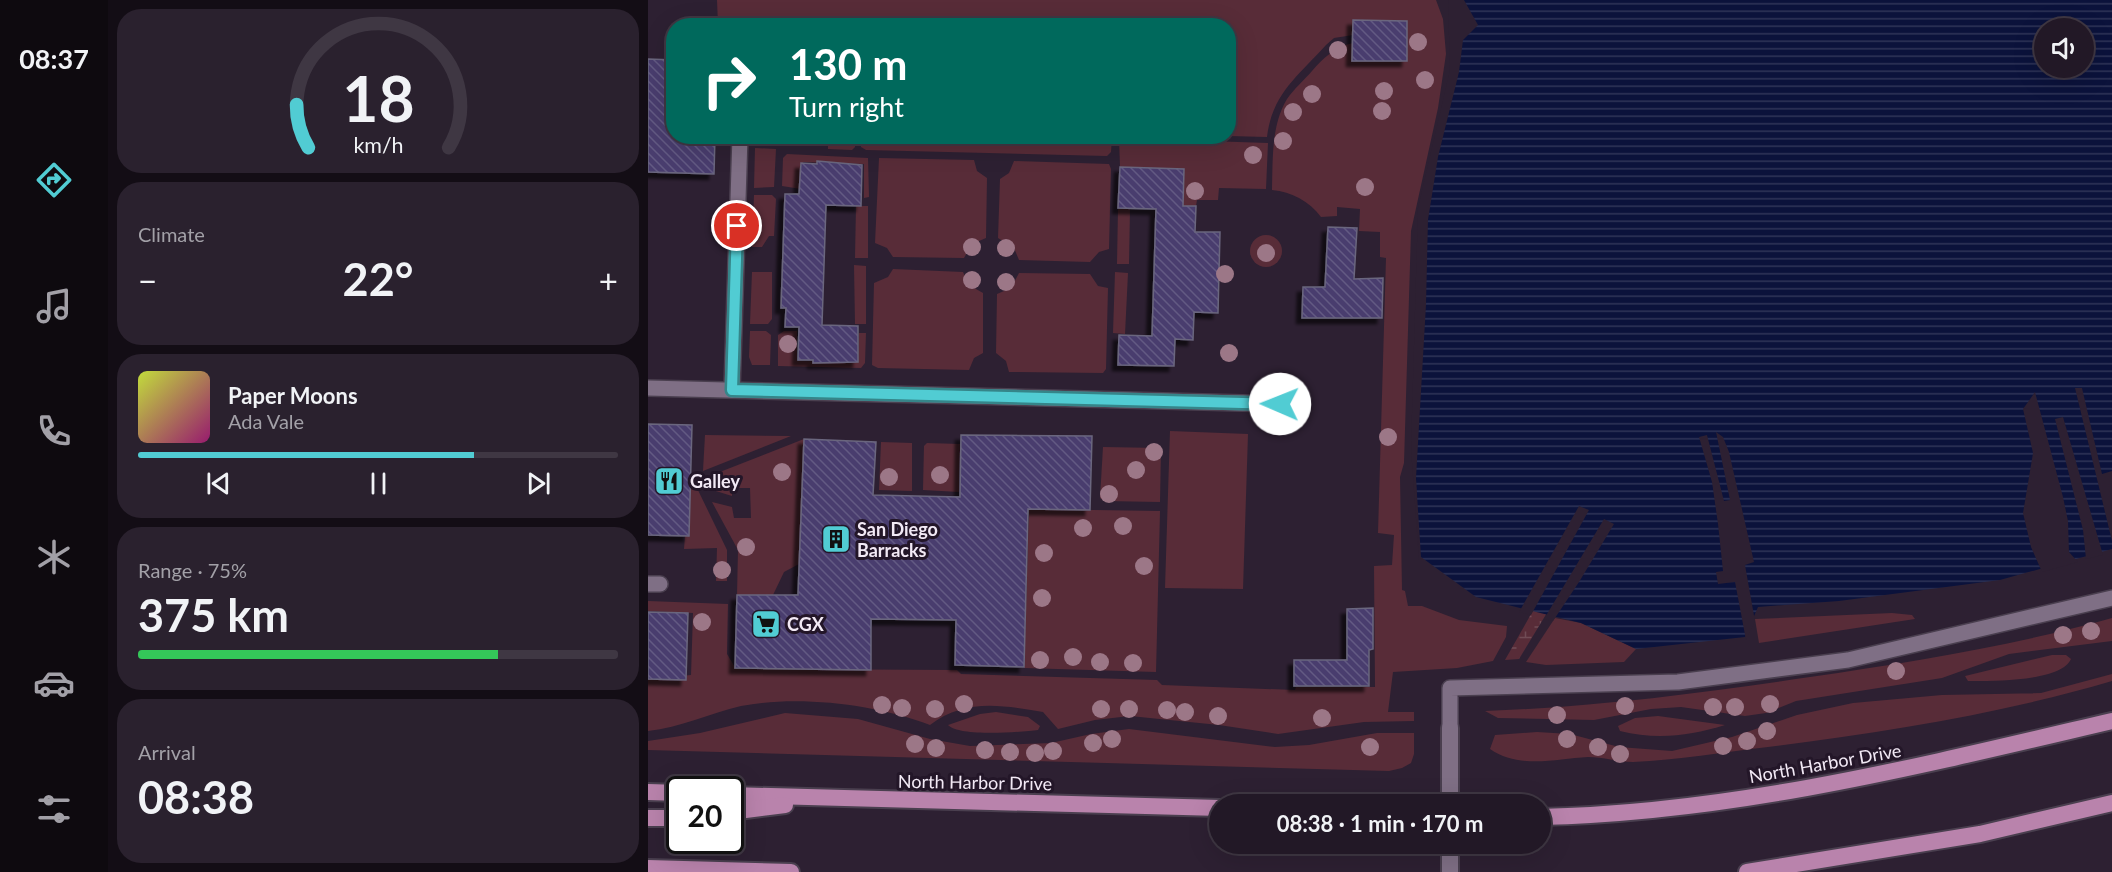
<!DOCTYPE html>
<html lang="en">
<head>
<meta charset="utf-8">
<style>
	body { margin:0; font-family:Lato,sans-serif; background:#2a212e; color:#f1f3f6; height:100vh; display:flex; flex-direction:column; font-size:22px; white-space:nowrap }
	* { box-sizing:border-box; margin:0 }
	p { font-size:20px; color:#a2a0a7 }
	.icon { flex:none; width:33px; height:33px; fill:none; stroke:currentColor; stroke-width:2; stroke-linecap:round; stroke-linejoin:round }
	.map { position:relative; flex:1; overflow:hidden }
	.drawer { display:flex; flex-direction:column; gap:9px; padding:9px; background:#130d15; width:540px }
	.drawer>* { flex:none }
	.hud { position:absolute; left:18px; top:18px; width:570px; height:126px; border-radius:24px; box-shadow:0 6px 24px #0002,0 0 0 2px #3f3743; background:#00695c; color:#fff; overflow:hidden }
	.tools { position:absolute; left:1386px; top:18px; display:grid; gap:12px }
	.tools a { display:grid; place-items:center; width:60px; height:60px; border-radius:50%; background:#221826; box-shadow:0 6px 24px #0002,0 0 0 2px #3f3743; font-size:30px }
	.speed { position:absolute; left:18px; top:776px; display:flex; gap:12px; font-size:30px; font-weight:700; text-align:center }
	.speed>* { display:grid; place-content:center; width:78px; height:78px; border-radius:50%; background:#221826; box-shadow:0 6px 24px #0002,0 0 0 2px #3f3743; line-height:1 }
	.speed .limit { border:3px solid #111; border-radius:9px; background:#fff; color:#111 }
	.pin { position:absolute; display:grid; place-items:center; width:51px; height:51px; color:#fff; margin:-26px; border:3px solid #fff; border-radius:50%; box-shadow:0 2px 6px #0007 }
	.me { position:absolute; width:66px; margin:-33px; rotate:271deg; stroke-linejoin:round; filter:drop-shadow(0 0 4px #0008) }
	.turn { display:flex; align-items:center; gap:21px; height:126px; padding:0 24px; font-size:27px }
	.turn .icon { width:78px; height:78px; stroke-width:2.5 }
	.turn b { display:block; font-size:42px; line-height:51px }
	.big { font-size:45px; font-weight:700; line-height:1.1 }
	.drawer .widget { flex:1; display:flex; flex-direction:column; justify-content:center; gap:9px; min-width:0; padding:0 21px; border-radius:24px; background:#2a212e }
	.drawer .dial { align-items:center; gap:0 }
	.dial svg { height:156px; overflow:visible; fill:none; stroke:#3f3743; stroke-width:7; stroke-linecap:round; text-anchor:middle }
	.dial text { fill:#f1f3f6; stroke:none }
	.song { display:flex; align-items:center; gap:18px }
	.cover { width:72px; height:72px; border-radius:9px; background:linear-gradient(135deg,hsl(70 70% 55%),hsl(320 70% 35%)) }
	.played { height:6px; border-radius:3px; background:linear-gradient(90deg,#51ccd3 70%,#3f3743 70%) }
	.keys { display:flex; justify-content:space-around; direction:ltr }
	.heat { display:flex; justify-content:space-between; align-items:center; font-size:33px; direction:ltr }
	.charge { height:9px; border-radius:4px; background:linear-gradient(90deg,#34c759 75%,#3f3743 0) }
	.trip { position:absolute; left:561px; top:794px; width:342px; height:60px; border-radius:30px; background:#221826; box-shadow:0 6px 24px #0002,0 0 0 2px #3f3743; font-weight:700; line-height:60px; text-align:center }
	main { display:flex; flex:1; min-height:0 }
	.tabs { display:flex; flex-direction:column; width:108px; justify-content:space-around; align-items:center; background:#0e0a0f; color:#a2a0a7 }
	.tabs .icon { width:42px; height:42px }
	.tabs .on { color:#51ccd3 }
	.tabs b { font-size:27px; color:#f1f3f6 }
	.map>svg:first-child { display:block }
	.green { fill:#582c38 }
	.wetland { fill:url(#wetland-marsh) }
	.water { fill:url(#water-rules); fill-rule:evenodd }
	.pier { fill:#2d2032 }
	.building { fill:url(#building-back-hatch); stroke:#6a667e; stroke-width:1.5; filter:url(#shadow) }
	.lines { fill:none; stroke-linecap:round; stroke-linejoin:round }
	.service-casing { stroke:#4a3f4f; stroke-width:18 }
	.minor-casing { stroke:#4a3f4f; stroke-width:20 }
	.primary-casing { stroke:#4a3f4f; stroke-width:20 }
	.service { stroke:#7f6f85; stroke-width:15 }
	.minor { stroke:#7f6f85; stroke-width:16 }
	.primary { stroke:#b983ac; stroke-width:16 }
	.tree { fill:#9c7787 }
	.route-casing { stroke:#358589; stroke-width:15 }
	.route { stroke:#51ccd3; stroke-width:10 }
	.labels { text-anchor:middle; dominant-baseline:central; stroke-width:6; stroke-linejoin:round; paint-order:stroke }
	.poi-label { font-size:18px; font-weight:bold; fill:#f2e9f5; stroke:#231628; text-anchor:start }
	.street-label { font-size:18px; fill:#f2e9f5; stroke:#231628 }
</style>
</head>
<body>
<main>
<nav class="tabs">
<b>08:37</b>
<svg class="icon on" aria-label="directions" viewBox="0 0 24 24"><path d="M12 3l9 9-9 9-9-9zM9 14v-3h6M13 9l2 2-2 2"/></svg>
<svg class="icon" aria-label="music" viewBox="0 0 24 24"><path d="M9 18V5l10-2v13"/><circle cx="6" cy="18" r="3"/><circle cx="16" cy="16" r="3"/></svg>
<svg class="icon" aria-label="phone" viewBox="0 0 24 24"><path d="M5 4h4l2 5-3 2q2 4 5 5l2-3 5 2v4C11 20 4 13 5 4z"/></svg>
<svg class="icon" aria-label="climate" viewBox="0 0 24 24"><path d="M12 3v18M4 7l16 10M4 17L20 7"/></svg>
<svg class="icon" aria-label="car" viewBox="0 0 24 24"><path d="M5 17H2v-5l4-1 3-4h7l3 4 3 1v5h-3M9 17h6M6 11h13"/><circle cx="7" cy="17" r="2"/><circle cx="17" cy="17" r="2"/></svg>
<svg class="icon" aria-label="filters" viewBox="0 0 24 24"><path d="M4 7h16M4 17h16"/><circle cx="9" cy="7" r="2"/><circle cx="15" cy="17" r="2"/></svg>
</nav>
<section class="drawer">
<div class="widget dial"><svg viewBox="0 0 100 80">
<path d="M14 69A42 42 0 1 1 86 69"/>
<path d="M14 69A42 42 0 0 1 8 47" stroke="#51ccd3"/>
<text x="50" y="56" font-size="32" font-weight="700">18</text>
<text x="50" y="72" font-size="11">km/h</text>
</svg></div>
<div class="widget"><p>Climate</p>
<div class="heat"><a>−</a><b class="big">22°</b><a>+</a></div>
</div>
<div class="widget">
<div class="song"><i class="cover"></i><div><b>Paper Moons</b><p>Ada Vale</p></div></div>
<div class="played"></div>
<div class="keys"><svg class="icon" aria-label="previous" viewBox="0 0 24 24"><path d="M18 5L8 12l10 7zM5 5v14"/></svg><svg class="icon" aria-label="pause" viewBox="0 0 24 24"><path d="M8 5v14M16 5v14"/></svg><svg class="icon" aria-label="next" viewBox="0 0 24 24"><path d="M6 5l10 7-10 7zM19 5v14"/></svg></div>
</div>
<div class="widget"><p>Range · 75%</p><b class="big">375 km</b><div class="charge"></div></div>
<div class="widget"><p>Arrival</p><b class="big">08:38</b></div>
</section>
<div class="map">
<svg width="1464" height="872" viewBox="0 0 1464 872">
	<defs>
		<pattern id="wetland-marsh" width="20" height="14" patternUnits="userSpaceOnUse" patternTransform="scale(1.5)"><rect width="20" height="14" fill="#582c38"/><path d="M1 5h8M5 5V1M11 12h8M15 12V8" fill="none" stroke="#704b55"/></pattern>
		<pattern id="water-rules" width="6" height="5" patternUnits="userSpaceOnUse" patternTransform="scale(1.5)"><rect width="6" height="5" fill="#0b123b"/><path d="M0 2.5h6" fill="none" stroke="#2f3458"/></pattern>
		<pattern id="building-back-hatch" width="6" height="6" patternUnits="userSpaceOnUse" patternTransform="scale(1.5)"><rect width="6" height="6" fill="#493e6e"/><path d="M-1 5l2 2M0 0l6 6M5-1l2 2" fill="none" stroke="#645a83"/></pattern>
		<filter id="shadow"><feDropShadow dx="-5.5" dy="5.5" stdDeviation="1.5" flood-color="#0009"/></filter>
	</defs>
	<rect width="100%" height="100%" fill="#2d2032"/>
	<g class="green">
		<path d="M69 0H788L795 19 798 54 790 108 763 231 756 463 752 477 754 590 757 591 760 606H774L811 620 859 626 858 637 845 661 809 668 745 672 740 712H766V721L716 722 630 734 571 725 482 716 447 720 410 729 395 712C354 705 317 698 282 725 227 704 150 695 93 706 62 713 32 728 0 731V679L43 675 45 613 0 611V601L80 604 79 654 88 669 309 670 313 674 509 680 514 685 647 690 648 687H727L726 566 744 565 746 535 730 533 738 258 732 257V232L711 231 712 209 689 207V216L673 217C661 201 644 192 624 190 625 160 623 125 639 99 646 89 656 80 664 71 675 58 687 47 705 43V21V35L686 38 678 45C650 76 624 94 619 137L581 136 580 26 70 25Z"/>
		<polygon points="180,137 207,137 207,147 204,150 180,149"/>
		<polygon points="213,137 213,136 464,137 463,152 459,156 218,150 213,147"/>
		<polygon points="471,138 620,143 618,189 571,188 570,200 549,200 548,206 535,206 536,169 472,167"/>
		<polygon points="107,148 128,149 126,187 106,188"/>
		<polygon points="139,154 220,158 221,197 216,198 216,164 155,162 153,189 134,186 135,158"/>
		<polygon points="231,158 326,160 329,171 339,178 338,238 324,244 316,258 245,257 239,248 227,243"/>
		<polygon points="366,161 461,164 463,169 461,249 451,252 442,262 371,260 366,248 350,238 352,179 361,173"/>
		<polygon points="106,195 124,195 128,199 126,236 121,236 114,247 104,247"/>
		<polygon points="208,206 220,206 220,258 207,258"/>
		<polygon points="470,209 482,209 481,264 469,264"/>
		<circle cx="618" cy="251" r="16"/>
		<polygon points="206,265 218,266 218,324 207,324"/>
		<polygon points="245,269 315,272 321,285 335,293 335,353 326,358 321,370 230,368 224,365 226,283 240,277"/>
		<polygon points="104,272 124,272 124,319 120,324 102,324"/>
		<polygon points="467,272 480,273 477,334 465,333"/>
		<polygon points="371,273 442,274 450,286 460,288 458,369 455,373 361,372 358,361 348,353 349,294 363,288"/>
		<polygon points="102,331 118,331 123,335 122,365 104,365 101,357"/>
		<polygon points="136,331 149,331 149,361 210,362 211,333 218,333 217,363 213,368 130,366 130,335"/>
		<polygon points="522,431 600,434 595,589 517,588"/>
		<polygon points="57,435 143,436 55,471"/>
		<polygon points="156,439 151,564 136,572 125,595 89,595 90,550 64,502 84,507 86,518 103,518 102,488 84,488 84,496 58,488 59,477"/>
		<polygon points="233,442 264,443 264,491 231,490"/>
		<polygon points="279,443 312,444 311,492 275,490 276,446"/>
		<polygon points="455,447 513,448 512,502 456,501 452,498"/>
		<polygon points="42,484 48,486 79,550 79,581 68,581 69,548 36,549 37,536 41,536"/>
		<polygon points="381,509 512,511 508,672 376,668"/>
		<polygon points="1244,613 1264,615 1267,619 1111,643 1107,619"/>
		<polygon points="907,618 933,623 988,649 976,662 898,665 878,662"/>
		<path d="M1464 618V641L1361 654 1294 678 1148 701 1118 713 1097 716 1033 707 1003 709 946 720 850 718 837 711C946 707 1054 693 1162 677 1263 662 1365 646 1464 618Z"/>
		<path d="M1404 655H1418L1423 659C1413 682 1343 681 1320 681L1317 676Z"/>
		<path d="M1464 674V681C1353 714 1235 732 1120 747 1075 752 1030 760 985 762 970 762 955 757 940 757 907 759 871 769 842 749L847 735 889 732 922 734 971 747 1024 751 1084 737 1149 715 1205 703 1294 695 1393 693Z"/>
		<path d="M348 712 380 717 392 726 390 730C373 732 311 737 300 725L332 714Z"/>
		<polygon points="137,713 210,719 282,739 322,746 403,743 443,734 481,729 627,747 661,745 729,733 766,733 766,754 763,763 754,768 741,771 0,750 0,741 52,733"/>
		<path d="M1010 716 1077 725C1042 736 1008 740 972 731L970 726 987 718Z"/>
	</g>
	<polygon class="wetland" points="937,550 871,659 857,660 904,577"/>
	<path class="water" d="M803 0H1464V549L1352 580 1191 601 1110 607 1097 637 988 649 933 623 828 597 773 557 766 448 773 208 805 70ZM1396 28H1436V68H1396Z"/>
	<g class="pier">
		<polygon points="800,0 816,0 830,25 815,40 811,72 790,157 780,220 778,305 768,478 771,560 763,448 770,208 802,70"/>
		<polygon points="1427,388 1434,388 1454,474 1464,471 1464,541"/>
		<polygon points="1387,392 1415,497 1420,521 1421,552 1430,562 1394,572 1383,547 1375,513 1385,453 1375,409"/>
		<polygon points="1415,417 1455,555 1438,559 1435,530 1407,419"/>
		<polygon points="1068,432 1075,437 1081,452 1106,562 1097,565 1107,621 1098,640 1087,582 1070,584 1068,572 1075,571 1070,524 1064,482 1051,437 1059,435 1076,501 1082,500"/>
		<polygon points="931,506 941,510 904,577 883,615 871,612"/>
		<polygon points="956,519 966,524 931,582 905,621 896,619"/>
	</g>
	<g class="building">
		<polygon points="705,20 759,21 759,61 704,61"/>
		<polygon points="0,59 26,60 26,136 67,136 66,174 0,172"/>
		<polygon points="169,161 214,165 213,206 178,205 174,325 210,326 210,362 165,363 165,360 150,360 151,327 137,327 138,308 133,308 137,194 151,194 153,163 169,164"/>
		<polygon points="472,167 536,169 535,206 548,206 547,232 572,232 570,313 546,312 545,340 527,339 526,366 470,365 471,335 504,336 508,209 470,208"/>
		<polygon points="680,227 709,228 706,279 735,278 734,318 654,318 655,287 677,287"/>
		<polygon points="0,424 44,425 41,536 0,535"/>
		<polygon points="313,435 444,436 442,510 380,509 376,667 307,665 308,620 223,619 223,670 87,668 89,595 150,595 156,439 228,442 225,495 312,497"/>
		<polygon points="725,608 725,649 721,650 721,686 646,686 646,660 699,660 699,609"/>
		<polygon points="0,612 40,613 38,680 0,679"/>
	</g>
	<g class="lines">
		<g class="service-casing">
			<g id="service">
				<polyline points="0,388 632,404"/>
				<polyline points="84,390 92,136"/>
				<polyline points="0,584 12,584"/>
				<polyline points="802,728 802,688 1030,682 1200,660 1464,598"/>
			</g>
		</g>
		<g class="minor-casing">
			<g id="minor">
				<polyline points="802,728 802,804"/>
				<polyline points="802,843 802,872"/>
			</g>
		</g>
		<g class="primary-casing">
			<g id="primary">
				<polyline points="0,792 32,793"/>
				<polyline points="82,795 572,808"/>
				<polyline points="82,812 137,805"/>
				<path d="M892 817C1086 813 1276 765 1464 721"/>
				<polyline points="0,818 32,818"/>
				<polyline points="0,868 143,872"/>
				<polyline points="1099,872 1332,834 1464,803"/>
			</g>
		</g>
		<use href="#service" class="service"/>
		<use href="#minor" class="minor"/>
		<use href="#primary" class="primary"/>
	</g>
	<g class="tree">
		<circle cx="770" cy="42" r="9"/>
		<circle cx="690" cy="50" r="9"/>
		<circle cx="777" cy="80" r="9"/>
		<circle cx="736" cy="91" r="9"/>
		<circle cx="664" cy="94" r="9"/>
		<circle cx="734" cy="111" r="9"/>
		<circle cx="645" cy="112" r="9"/>
		<circle cx="635" cy="141" r="9"/>
		<circle cx="605" cy="155" r="9"/>
		<circle cx="717" cy="187" r="9"/>
		<circle cx="547" cy="191" r="9"/>
		<circle cx="324" cy="247" r="9"/>
		<circle cx="358" cy="248" r="9"/>
		<circle cx="618" cy="253" r="9"/>
		<circle cx="577" cy="274" r="9"/>
		<circle cx="324" cy="280" r="9"/>
		<circle cx="358" cy="282" r="9"/>
		<circle cx="140" cy="344" r="9"/>
		<circle cx="581" cy="353" r="9"/>
		<circle cx="740" cy="437" r="9"/>
		<circle cx="506" cy="452" r="9"/>
		<circle cx="488" cy="470" r="9"/>
		<circle cx="134" cy="472" r="9"/>
		<circle cx="292" cy="475" r="9"/>
		<circle cx="241" cy="477" r="9"/>
		<circle cx="461" cy="494" r="9"/>
		<circle cx="475" cy="526" r="9"/>
		<circle cx="435" cy="528" r="9"/>
		<circle cx="98" cy="547" r="9"/>
		<circle cx="396" cy="553" r="9"/>
		<circle cx="496" cy="566" r="9"/>
		<circle cx="74" cy="570" r="9"/>
		<circle cx="394" cy="598" r="9"/>
		<circle cx="54" cy="622" r="9"/>
		<circle cx="1443" cy="631" r="9"/>
		<circle cx="1415" cy="635" r="9"/>
		<circle cx="425" cy="657" r="9"/>
		<circle cx="392" cy="660" r="9"/>
		<circle cx="452" cy="662" r="9"/>
		<circle cx="485" cy="663" r="9"/>
		<circle cx="1248" cy="671" r="9"/>
		<circle cx="316" cy="704" r="9"/>
		<circle cx="1122" cy="704" r="9"/>
		<circle cx="234" cy="705" r="9"/>
		<circle cx="977" cy="706" r="9"/>
		<circle cx="1065" cy="707" r="9"/>
		<circle cx="1087" cy="707" r="9"/>
		<circle cx="254" cy="708" r="9"/>
		<circle cx="287" cy="709" r="9"/>
		<circle cx="453" cy="709" r="9"/>
		<circle cx="481" cy="709" r="9"/>
		<circle cx="519" cy="710" r="9"/>
		<circle cx="537" cy="712" r="9"/>
		<circle cx="909" cy="715" r="9"/>
		<circle cx="570" cy="716" r="9"/>
		<circle cx="674" cy="718" r="9"/>
		<circle cx="1119" cy="731" r="9"/>
		<circle cx="464" cy="739" r="9"/>
		<circle cx="919" cy="739" r="9"/>
		<circle cx="1099" cy="741" r="9"/>
		<circle cx="445" cy="743" r="9"/>
		<circle cx="267" cy="744" r="9"/>
		<circle cx="1075" cy="746" r="9"/>
		<circle cx="722" cy="747" r="9"/>
		<circle cx="950" cy="747" r="9"/>
		<circle cx="288" cy="748" r="9"/>
		<circle cx="337" cy="750" r="9"/>
		<circle cx="405" cy="751" r="9"/>
		<circle cx="362" cy="752" r="9"/>
		<circle cx="387" cy="753" r="9"/>
		<circle cx="972" cy="754" r="9"/>
	</g>
	<g class="lines">
		<g class="route-casing">
			<polyline id="route" points="89,226 84,390 632,404"/>
		</g>
		<use href="#route" class="route"/>
	</g>
	<defs>
		<g id="restaurant-square" transform="scale(1.5)"><rect x="-9" y="-9" width="18" height="18" rx="4" fill="#51ccd3" stroke="#231628"/><path d="M-5-6h1v4h1v-4h1v4h1v-4h1v5L-1.5 .5V6h-2V.5L-5-1ZM5-6V6H3V1.5H1.5Q1.5-4 5-6Z" fill="#111"/></g>
		<g id="building-square" transform="scale(1.5)"><rect x="-9" y="-9" width="18" height="18" rx="4" fill="#51ccd3" stroke="#231628"/><path d="M-4-6H4V6H1V3H-1V6H-4ZM-2.5-4.3h1.7v1.8h-1.7ZM.8-4.3h1.7v1.8H.8ZM-2.5-1h1.7V.8h-1.7ZM.8-1h1.7V.8H.8Z" fill="#111"/></g>
		<g id="supermarket-square" transform="scale(1.5)"><rect x="-9" y="-9" width="18" height="18" rx="4" fill="#51ccd3" stroke="#231628"/><path d="M-6-5.5h2.5l.6 2H6L4.5 2H-2.5L-4.4-4H-6ZM-1.5 3.2a1.3 1.3 0 1 0 .1 0ZM3 3.2a1.3 1.3 0 1 0 .1 0Z" fill="#111"/></g>
	</defs>
	<g fill-rule="evenodd">
		<use href="#restaurant-square" x="21" y="481"/>
		<use href="#building-square" x="188" y="539"/>
		<use href="#supermarket-square" x="118" y="624"/>
	</g>
	<g class="labels">
		<g class="poi-label">
			<text x="42" y="481">Galley</text>
			<text x="209" y="529">San Diego<tspan x="209" dy="21">Barracks</tspan></text>
			<text x="139" y="624">CGX</text>
		</g>
		<g class="street-label">
			<text transform="translate(1177 763) rotate(-10)">North Harbor Drive</text>
			<text transform="translate(327 782) rotate(1)">North Harbor Drive</text>
		</g>
	</g>
</svg>
<div class="tools">
<a><svg class="icon" aria-label="sound" viewBox="0 0 24 24"><path d="M4 9h4l5-4v14l-5-4H4zM17 9q2 3 0 6"/></svg></a>
</div>
<div class="speed"><div class="limit">20</div></div>
<div class="pin" style="left:89px;top:226px;background:#d93025"><svg class="icon" aria-label="arrive" viewBox="0 0 24 24"><path d="M6 21V4h12l-3 4 3 4H6"/></svg></div>
<svg class="me" style="left:632px;top:404px" viewBox="-20 -20 40 40"><circle r="19" fill="#fff"/><path d="M0-13L10 11 0 6-10 11z" fill="#51ccd3"/></svg>
<div class="trip">08:38 · 1 min · 170 m</div>
<div class="hud">
<div class="turn"><svg class="icon" aria-label="right" viewBox="0 0 24 24"><path d="M7 20v-9h11M14 6l5 5-5 5"/></svg><div><b>130 m</b>Turn right</div></div>
</div>
</div>
</main>
</body>
</html>
